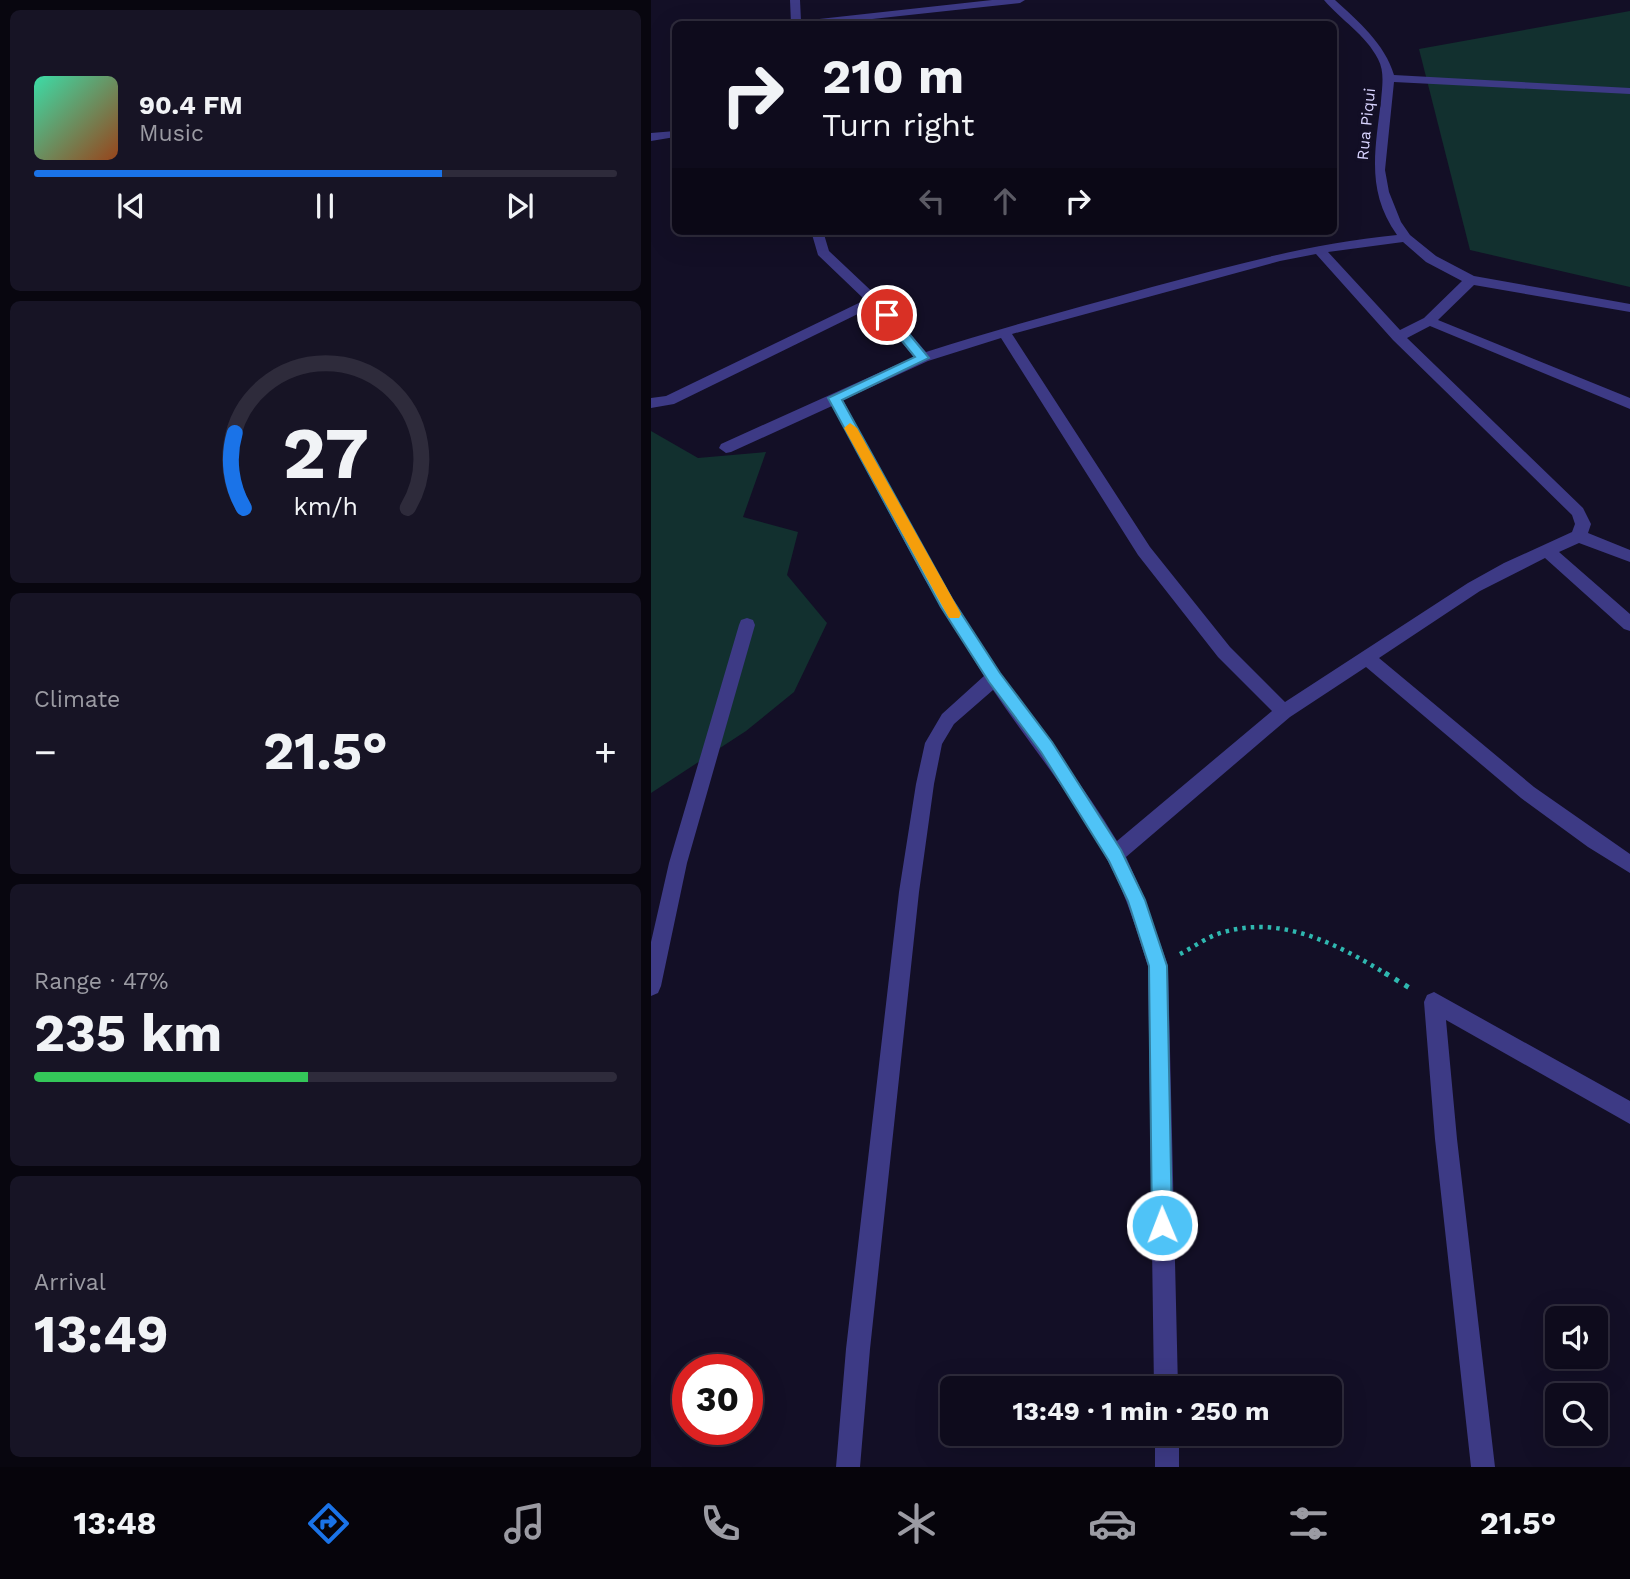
<!DOCTYPE html>
<html lang="en">
<head>
<meta charset="utf-8">
<style>
	body { margin:0; font-family:"Work Sans",sans-serif; background:#171425; color:#f1f3f6; height:100vh; display:flex; flex-direction:column; font-size:26px; white-space:nowrap }
	* { box-sizing:border-box; margin:0 }
	p { font-size:23px; color:#9b9ba3 }
	.icon { flex:none; width:38px; height:38px; fill:none; stroke:currentColor; stroke-width:2; stroke-linecap:round; stroke-linejoin:round }
	.map { position:relative; flex:1; overflow:hidden }
	.drawer { display:flex; flex-direction:column; gap:10px; padding:10px; background:#08060f; width:651px }
	.drawer>* { flex:none }
	.hud { position:absolute; left:21px; top:21px; width:665px; height:214px; border-radius:10px; box-shadow:0 7px 28px #0002,0 0 0 2px #2e2b3b; background:#0e0b1c; color:#f1f3f6; overflow:hidden }
	.tools { position:absolute; left:894px; top:1306px; display:grid; gap:14px }
	.tools a { display:grid; place-items:center; width:63px; height:63px; border-radius:10px; background:#0e0b1c; box-shadow:0 7px 28px #0002,0 0 0 2px #2e2b3b; font-size:35px }
	.speed { position:absolute; left:21px; top:1354px; display:flex; gap:14px; font-size:35px; font-weight:700; text-align:center }
	.speed>* { display:grid; place-content:center; width:91px; height:91px; border-radius:50%; background:#0e0b1c; box-shadow:0 7px 28px #0002,0 0 0 2px #2e2b3b; line-height:1 }
	.speed .limit { border:10px solid #d22; background:#fff; color:#111 }
	.pin { position:absolute; display:grid; place-items:center; width:60px; height:60px; color:#fff; margin:-30px; border:4px solid #fff; border-radius:50%; box-shadow:0 2px 7px #0007 }
	.me { position:absolute; width:77px; margin:-38px; rotate:359deg; stroke-linejoin:round; filter:drop-shadow(0 0 5px #0008) }
	.turn { display:flex; align-items:center; gap:24px; height:147px; padding:0 35px; font-size:32px }
	.turn .icon { width:91px; height:91px; stroke-width:2.5 }
	.turn b { display:block; font-size:49px; line-height:60px }
	.lanes { display:flex; align-items:center; height:66px; padding:0 35px; background:#0003; justify-content:center; gap:35px; direction:ltr }
	.lanes .off { opacity:.35 }
	.big { font-size:52px; font-weight:700; line-height:1.1 }
	.drawer .card { flex:1; display:flex; flex-direction:column; justify-content:center; gap:10px; min-width:0; padding:0 24px; border-radius:10px; background:#171425 }
	.drawer .dial { align-items:center; gap:0 }
	.dial svg { height:182px; overflow:visible; fill:none; stroke:#2e2b3b; stroke-width:7; stroke-linecap:round; text-anchor:middle }
	.dial text { fill:#f1f3f6; stroke:none }
	.song { display:flex; align-items:center; gap:21px }
	.cover { width:84px; height:84px; border-radius:10px; background:linear-gradient(135deg,hsl(160 70% 55%),hsl(20 70% 35%)) }
	.played { height:7px; border-radius:4px; background:linear-gradient(90deg,#1a73e8 70%,#2e2b3b 70%) }
	.keys { display:flex; justify-content:space-around; direction:ltr }
	.heat { display:flex; justify-content:space-between; align-items:center; font-size:38px; direction:ltr }
	.charge { height:10px; border-radius:5px; background:linear-gradient(90deg,#34c759 47%,#2e2b3b 0) }
	.trip { position:absolute; left:289px; top:1376px; width:402px; height:70px; border-radius:10px; background:#0e0b1c; box-shadow:0 7px 28px #0002,0 0 0 2px #2e2b3b; font-weight:700; line-height:70px; text-align:center }
	.tab-bar { display:flex; height:112px; justify-content:space-around; align-items:center; background:#06040b; color:#9b9ba3 }
	.tab-bar .icon { width:49px; height:49px }
	.tab-bar .selected { color:#1a73e8 }
	.tab-bar b { font-size:32px; color:#f1f3f6 }
	main { display:flex; flex:1; min-height:0 }
	.map>svg:first-child { display:block }
	.green { fill:#12302f }
	.lines { fill:none; stroke-linecap:round; stroke-linejoin:round }
	.path-far1 { stroke:#2fb8b0; stroke-width:4.5; stroke-dasharray:3.5 5; stroke-linecap:butt }
	.path { stroke:#2fb8b0; stroke-width:5; stroke-dasharray:4.5 7; stroke-linecap:butt }
	.minor { fill:#3d3a85; fill-rule:evenodd }
	.route { fill:#4fc3f7; stroke:#337fa1; stroke-width:2 }
	.slow { fill:#f59e0b }
	.labels { text-anchor:middle; dominant-baseline:central; stroke-width:7; stroke-linejoin:round; paint-order:stroke }
	.far-street-label { font-size:16px; fill:#d9d4ff; stroke:#130f26 }
</style>
</head>
<body>
<main>
<section class="drawer">
<div class="card">
<div class="song"><i class="cover"></i><div><b>90.4 FM</b><p>Music</p></div></div>
<div class="played"></div>
<div class="keys"><svg class="icon" aria-label="previous" viewBox="0 0 24 24"><path d="M18 5L8 12l10 7zM5 5v14"/></svg><svg class="icon" aria-label="pause" viewBox="0 0 24 24"><path d="M8 5v14M16 5v14"/></svg><svg class="icon" aria-label="next" viewBox="0 0 24 24"><path d="M6 5l10 7-10 7zM19 5v14"/></svg></div>
</div>
<div class="card dial"><svg viewBox="0 0 100 80">
<path d="M14 69A42 42 0 1 1 86 69"/>
<path d="M14 69A42 42 0 0 1 10 36" stroke="#1a73e8"/>
<text x="50" y="56" font-size="32" font-weight="700">27</text>
<text x="50" y="72" font-size="11">km/h</text>
</svg></div>
<div class="card"><p>Climate</p>
<div class="heat"><a>−</a><b class="big">21.5°</b><a>+</a></div>
</div>
<div class="card"><p>Range · 47%</p><b class="big">235 km</b><div class="charge"></div></div>
<div class="card"><p>Arrival</p><b class="big">13:49</b></div>
</section>
<div class="map">
<svg width="979" height="1467" viewBox="0 0 979 1467">
	<rect width="100%" height="100%" fill="#130f26"/>
	<g class="green">
		<polygon points="979,11 979,287 819,250 768,49"/>
		<polygon points="0,431 47,458 115,452 92,517 147,532 136,575 176,623 143,692 95,731 0,793"/>
	</g>
	<g class="lines">
		<path class="path-far1" d="M529 954C543 947 557 936 573 932 632 915 688 945 737 975"/>
		<polyline class="path" points="734,973 762,990"/>
		<g class="minor">
			<polygon points="139,0 149,0 150,21 341,0 374,0 369,3 175,24 140,24"/>
			<path d="M673 0H684C707 21 734 44 743 75L979 88V94L743 82 734 170 738 192 750 222 759 235 785 256 823 276 979 304V312L823 285 787 320 979 398V409L779 326 756 338 932 508 940 524 937 533 979 550V562L928 543 908 552 979 614V631L973 629 894 558 829 591 728 658 883 787 979 854V873L937 847 870 798 715 667 639 717 475 857 493 897 517 966 527 1388H503L497 966C486 932 476 897 459 865 427 802 381 748 342 690L303 724 291 744 283 784 268 892 219 1349 209 1467H185L195 1349 248 892 265 784 274 743 291 714 333 676 273 578 181 406 80 452 75 453 68 448 70 444 263 357 221 307 23 404 0 408V398L15 396 214 300 167 255 160 231H172L178 251 230 300 275 352C350 328 425 308 501 287 583 265 662 243 746 235 715 191 724 151 730 101 731 87 734 72 727 59 715 35 690 20 673 0ZM752 242 775 262 811 281 773 318 749 330 677 252ZM665 254 742 340 921 515 924 524 921 532 853 563 817 583 634 702 579 647 499 547 361 334 629 261ZM350 338 487 555 567 657 621 711 466 841C431 782 387 729 348 671 290 585 241 493 192 400L277 361Z"/>
			<polygon points="24,131 24,137 0,141 0,133"/>
			<polygon points="96,618 102,620 104,625 36,863 10,986 7,993 0,996 0,942 18,863 88,625 90,620"/>
			<polygon points="783,992 979,1101 979,1124 795,1020 806,1139 844,1467 820,1467 784,1139 773,1002 776,995"/>
			<rect x="504" y="1433" width="24" height="34"/>
		</g>
	</g>
	<polygon class="route" points="236,311 240,312 278,358 191,400 301,599 349,673 401,742 470,850 494,900 516,966 521,1225 518,1232 511,1235 504,1232 501,1225 498,966 477,901 458,861 390,752 338,682 290,607 177,398 264,357 230,315"/>
	<polygon class="slow" points="199,423 206,428 308,610 310,614 308,618 298,618 193,428"/>
	<g class="labels">
		<g class="far-street-label">
			<text transform="translate(715 124) rotate(-84)">Rua Piqui</text>
		</g>
	</g>
</svg>
<div class="tools">
<a><svg class="icon" aria-label="sound" viewBox="0 0 24 24"><path d="M4 9h4l5-4v14l-5-4H4zM17 9q2 3 0 6"/></svg></a>
<a><svg class="icon" aria-label="search" viewBox="0 0 24 24"><circle cx="10" cy="10" r="6"/><path d="M15 15l6 6"/></svg></a>
</div>
<div class="speed"><div class="limit">30</div></div>
<div class="pin" style="left:236px;top:315px;background:#d93025"><svg class="icon" aria-label="arrive" viewBox="0 0 24 24"><path d="M6 21V4h12l-3 4 3 4H6"/></svg></div>
<svg class="me" style="left:511px;top:1225px" viewBox="-20 -20 40 40"><circle r="17" fill="#4fc3f7" stroke="#fff" stroke-width="3"/><path d="M0-11L8 9 0 5-8 9z" fill="#fff"/></svg>
<div class="trip">13:49 · 1 min · 250 m</div>
<div class="hud">
<div class="turn"><svg class="icon" aria-label="right" viewBox="0 0 24 24"><path d="M7 20v-9h11M14 6l5 5-5 5"/></svg><div><b>210 m</b>Turn right</div></div>
<div class="lanes"><svg class="icon off" aria-label="left" viewBox="0 0 24 24"><path d="M17 20v-9H6M10 6l-5 5 5 5"/></svg><svg class="icon off" aria-label="ahead" viewBox="0 0 24 24"><path d="M12 20V5M6 11l6-6 6 6"/></svg><svg class="icon" aria-label="right" viewBox="0 0 24 24"><path d="M7 20v-9h11M14 6l5 5-5 5"/></svg></div>
</div>
</div>
</main>
<nav class="tab-bar">
<b>13:48</b>
<svg class="icon selected" aria-label="directions" viewBox="0 0 24 24"><path d="M12 3l9 9-9 9-9-9zM9 14v-3h6M13 9l2 2-2 2"/></svg>
<svg class="icon" aria-label="music" viewBox="0 0 24 24"><path d="M9 18V5l10-2v13"/><circle cx="6" cy="18" r="3"/><circle cx="16" cy="16" r="3"/></svg>
<svg class="icon" aria-label="phone" viewBox="0 0 24 24"><path d="M5 4h4l2 5-3 2q2 4 5 5l2-3 5 2v4C11 20 4 13 5 4z"/></svg>
<svg class="icon" aria-label="climate" viewBox="0 0 24 24"><path d="M12 3v18M4 7l16 10M4 17L20 7"/></svg>
<svg class="icon" aria-label="car" viewBox="0 0 24 24"><path d="M5 17H2v-5l4-1 3-4h7l3 4 3 1v5h-3M9 17h6M6 11h13"/><circle cx="7" cy="17" r="2"/><circle cx="17" cy="17" r="2"/></svg>
<svg class="icon" aria-label="filters" viewBox="0 0 24 24"><path d="M4 7h16M4 17h16"/><circle cx="9" cy="7" r="2"/><circle cx="15" cy="17" r="2"/></svg>
<b>21.5°</b>
</nav>
</body>
</html>
